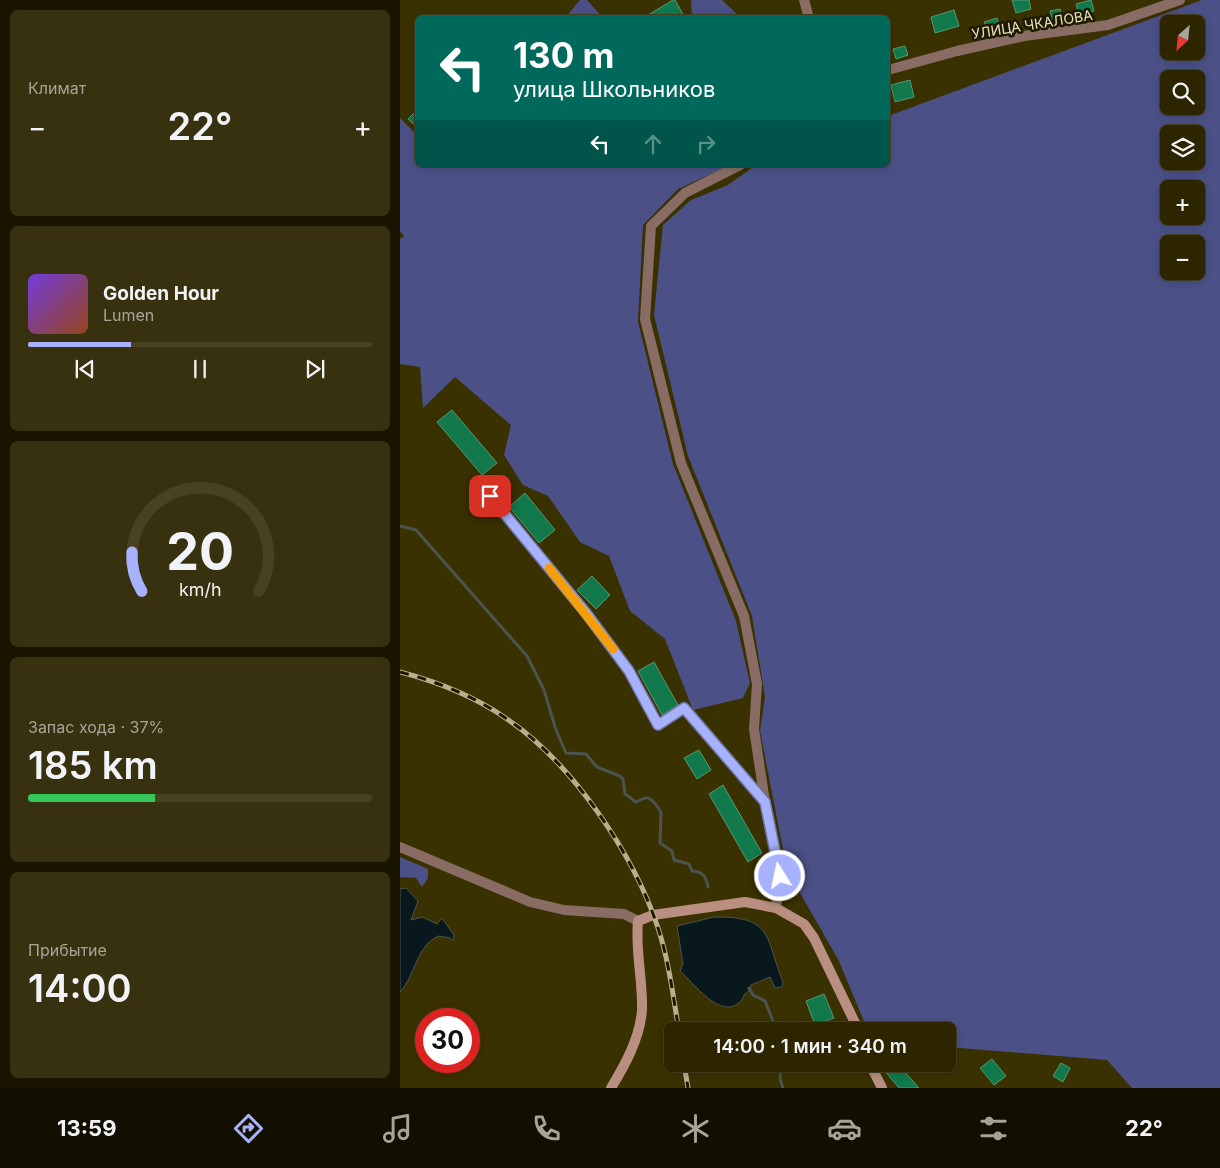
<!DOCTYPE html>
<html lang="ru">
<head>
<meta charset="utf-8">
<style>
	body { margin:0; font-family:Inter,sans-serif; background:#38310f; color:#f1f3f6; height:100vh; display:flex; flex-direction:column; font-size:19px; white-space:nowrap }
	* { box-sizing:border-box; margin:0 }
	p { font-size:16px; color:#a6a599 }
	.icon { flex:none; width:28px; height:28px; fill:none; stroke:currentColor; stroke-width:2; stroke-linecap:round; stroke-linejoin:round }
	.map { position:relative; flex:1; overflow:hidden }
	.drawer { display:flex; flex-direction:column; gap:10px; padding:10px; background:#181400; width:400px }
	.drawer>* { flex:none }
	.guide { position:absolute; left:15px; top:15px; width:475px; height:152px; border-radius:8px; box-shadow:0 2px 8px #0003,0 0 0 1px #484222; background:#00695c; color:#fff; overflow:hidden }
	.needle { width:32px; rotate:207deg }
	.fabs { position:absolute; left:760px; top:15px; display:grid; gap:10px }
	.fabs a { display:grid; place-items:center; width:45px; height:45px; border-radius:8px; background:#2c2500; box-shadow:0 2px 8px #0003,0 0 0 1px #484222; font-size:25px }
	.speed { position:absolute; left:15px; top:1008px; display:flex; gap:10px; font-size:25px; font-weight:700; text-align:center }
	.speed>* { display:grid; place-content:center; width:65px; height:65px; border-radius:50%; background:#2c2500; box-shadow:0 2px 8px #0003,0 0 0 1px #484222; line-height:1 }
	.speed .limit { border:8px solid #d22; background:#fff; color:#111 }
	.pin { position:absolute; display:grid; place-items:center; width:42px; height:42px; color:#fff; margin:-21px; border-radius:10px; box-shadow:0 2px 8px #0006 }
	.me { position:absolute; width:55px; margin:-28px; rotate:350deg; stroke-linejoin:round; filter:drop-shadow(0 0 4px #0008) }
	.turn { display:flex; align-items:center; gap:18px; height:105px; padding:0 15px; font-size:22px }
	.turn .icon { width:65px; height:65px; stroke-width:2.5 }
	.turn b { display:block; font-size:35px; line-height:42px }
	.lanes { display:flex; align-items:center; height:48px; padding:0 15px; background:#0003; justify-content:center; gap:25px; direction:ltr }
	.lanes .off { opacity:.35 }
	.big { font-size:38px; font-weight:600; line-height:1.1 }
	.drawer .card { flex:1; display:flex; flex-direction:column; justify-content:center; gap:8px; min-width:0; padding:0 18px; border-radius:8px; background:#38310f }
	.drawer .dial { align-items:center; gap:0 }
	.dial svg { height:130px; overflow:visible; fill:none; stroke:#484222; stroke-width:7; stroke-linecap:round; text-anchor:middle }
	.dial text { fill:#f1f3f6; stroke:none }
	.song { display:flex; align-items:center; gap:15px }
	.cover { width:60px; height:60px; border-radius:8px; background:linear-gradient(135deg,hsl(260 70% 55%),hsl(20 70% 35%)) }
	.played { height:5px; border-radius:2px; background:linear-gradient(90deg,#a7b1fc 30%,#484222 30%) }
	.keys { display:flex; justify-content:space-around; direction:ltr }
	.heat { display:flex; justify-content:space-between; align-items:center; font-size:28px; direction:ltr }
	.charge { height:8px; border-radius:4px; background:linear-gradient(90deg,#34c759 37%,#484222 0) }
	.trip { position:absolute; left:264px; top:1022px; width:292px; height:50px; border-radius:8px; background:#2c2500; box-shadow:0 2px 8px #0003,0 0 0 1px #484222; font-weight:600; line-height:50px; text-align:center }
	.dock { display:flex; height:80px; justify-content:space-around; align-items:center; background:#120f00; color:#a6a599 }
	.dock .icon { width:35px; height:35px }
	.dock .selected { color:#a7b1fc }
	.dock b { font-size:22px; color:#f1f3f6 }
	main { display:flex; flex:1; min-height:0 }
	.map>svg:first-child { display:block }
	.green { fill:#4b5187; fill-rule:evenodd }
	.water { fill:#09181d; stroke:#4c544f }
	.lines { fill:none; stroke-linecap:round; stroke-linejoin:round }
	.stream { stroke:#4c544f; stroke-width:3 }
	.building { fill:#11794c; stroke:#599673 }
	.street { stroke:#896d65; stroke-width:10 }
	.secondary { stroke:#ba8f81; stroke-width:10 }
	.rail-casing { stroke:#b8b08d; stroke-width:5 }
	.rail { stroke:#1e1901; stroke-width:3; stroke-dasharray:9; stroke-linecap:butt }
	.route-casing { stroke:#6d73a4; stroke-width:12 }
	.route { stroke:#a7b1fc; stroke-width:9 }
	.slow { stroke:#f59e0b; stroke-width:9 }
	.labels { text-anchor:middle; dominant-baseline:central; stroke-width:5; stroke-linejoin:round; paint-order:stroke }
	.street-label { font-size:14px; fill:#e8e1c3; stroke:#1e1901 }
</style>
</head>
<body>
<main>
<section class="drawer">
<div class="card"><p>Климат</p>
<div class="heat"><a>−</a><b class="big">22°</b><a>+</a></div>
</div>
<div class="card">
<div class="song"><i class="cover"></i><div><b>Golden Hour</b><p>Lumen</p></div></div>
<div class="played"></div>
<div class="keys"><svg class="icon" aria-label="previous" viewBox="0 0 24 24"><path d="M18 5L8 12l10 7zM5 5v14"/></svg><svg class="icon" aria-label="pause" viewBox="0 0 24 24"><path d="M8 5v14M16 5v14"/></svg><svg class="icon" aria-label="next" viewBox="0 0 24 24"><path d="M6 5l10 7-10 7zM19 5v14"/></svg></div>
</div>
<div class="card dial"><svg viewBox="0 0 100 80">
<path d="M14 69A42 42 0 1 1 86 69"/>
<path d="M14 69A42 42 0 0 1 8 45" stroke="#a7b1fc"/>
<text x="50" y="56" font-size="32" font-weight="700">20</text>
<text x="50" y="72" font-size="11">km/h</text>
</svg></div>
<div class="card"><p>Запас хода · 37%</p><b class="big">185 km</b><div class="charge"></div></div>
<div class="card"><p>Прибытие</p><b class="big">14:00</b></div>
</section>
<div class="map">
<svg width="820" height="1088" viewBox="0 0 820 1088">
	<rect width="100%" height="100%" fill="#3a3100"/>
	<g class="green">
		<polygon points="180,0 187,0 202,17 166,17"/>
		<polygon points="291,0 322,0 340,17 292,17"/>
		<path d="M802 0H820V1088H732L707 1060 548 1047V1031L503 1029 468 1031 439 961 387 870 360 731 365 697 352 616 288 456 254 315 263 225 291 200 328 185 356 165H488V116ZM769 24H796V51H769ZM769 79H796V106H769ZM769 134H796V161H769ZM769 189H796V216H769ZM769 244H796V271H769Z"/>
		<polygon points="0,118 17,135 18,165 331,165 278,189 243,225 238,322 273,464 336,621 350,683 343,698 293,710 265,639 230,611 209,556 180,542 148,496 123,485 104,455 111,425 55,377 23,408 20,367 0,364 0,239 4,236 0,231"/>
		<polygon points="0,857 28,869 28,878 22,887 16,878 0,877"/>
	</g>
	<g class="water">
		<path d="M6 888 18 901 11 920 22 917 37 924 42 918 54 935 53 941 50 938 39 936C17 944 15 976 0 992V889Z"/>
		<path d="M314 917C374 916 365 938 383 982L382 987 375 988 370 977 351 985C350 992 349 990 345 994 343 996 343 999 341 1001 321 1022 293 982 280 971L283 964 277 926Z"/>
	</g>
	<g class="lines">
		<g class="stream">
			<path d="M0 526 16 530 127 656 144 690 156 730 166 753 186 754 197 767 220 776 223 779 225 794 236 802C239 801 245 797 248 798 252 799 261 810 261 814L260 843 272 851 274 860 289 864 292 871C303 872 306 876 308 887"/>
			<polyline points="349,988 353,995 365,1001 377,1031"/>
			<polyline points="382,1064 380,1079 383,1088"/>
		</g>
	</g>
	<g class="building">
		<polygon points="273,0 275,0 285,18 243,18"/>
		<polygon points="612,0 629,0 631,9 616,13"/>
		<polygon points="691,0 694,11 679,15 676,4"/>
		<polygon points="660,9 663,19 653,22 650,11"/>
		<polygon points="554,10 559,26 535,33 531,17"/>
		<polygon points="597,18 601,31 588,35 584,22"/>
		<polygon points="505,46 508,55 496,59 493,49"/>
		<polygon points="510,80 514,97 495,102 491,85"/>
		<polygon points="18,109 18,128 8,119"/>
		<polygon points="52,410 97,463 82,475 37,422"/>
		<polygon points="125,493 155,530 139,543 109,507"/>
		<polygon points="192,576 210,595 196,609 177,590"/>
		<polygon points="254,662 278,705 262,715 238,671"/>
		<polygon points="299,750 311,770 297,779 284,758"/>
		<polygon points="323,785 362,853 348,862 309,794"/>
		<polygon points="424,994 434,1018 415,1025 406,1001"/>
		<polygon points="592,1059 606,1076 594,1085 580,1068"/>
		<polygon points="661,1063 670,1068 663,1082 653,1076"/>
		<polygon points="492,1064 498,1064 519,1088 499,1088 484,1070"/>
	</g>
	<g class="lines">
		<g class="street">
			<polyline points="404,0 409,18"/>
			<polyline points="488,70 557,51 624,36 708,25 780,0"/>
			<polyline points="340,165 285,193 251,226 245,319 281,463 344,616 357,684 354,729 365,802 380,876 376,908"/>
			<polyline points="77,481 186,613 229,671 258,725 284,709 364,801"/>
			<polyline points="0,847 130,902 164,910 224,914 238,921"/>
		</g>
		<g class="secondary">
			<polyline points="470,1064 482,1088"/>
			<path d="M211 1088C225 1065 240 1038 242 1010 243 980 235 951 238 921L253 915 345 902 376 908 404 924 414 938 459 1031"/>
		</g>
		<g class="rail-casing">
			<g id="rail">
				<path d="M0 672C38 682 74 696 107 719 171 762 234 854 258 928 269 961 273 996 279 1031"/>
				<polyline points="284,1064 288,1088"/>
			</g>
		</g>
		<use href="#rail" class="rail"/>
	</g>
	<g class="lines">
		<g class="route-casing">
			<polyline id="route" points="90,496 186,613 229,671 258,725 284,708 365,802 380,876"/>
		</g>
		<use href="#route" class="route"/>
		<polyline class="slow" points="149,568 213,649"/>
	</g>
	<g class="labels">
		<g class="street-label">
			<text transform="translate(632 24) rotate(-9)">УЛИЦА ЧКАЛОВА</text>
		</g>
	</g>
</svg>
<div class="fabs">
<a><svg class="needle" viewBox="-14 -14 28 28"><path d="M0-13l5 13h-10z" fill="#e53935"/><path d="M0 13l5-13h-10z" fill="#a6a599"/></svg></a>
<a><svg class="icon" aria-label="search" viewBox="0 0 24 24"><circle cx="10" cy="10" r="6"/><path d="M15 15l6 6"/></svg></a>
<a><svg class="icon" aria-label="layers" viewBox="0 0 24 24"><path d="M12 4l9 5-9 5-9-5zM3 14l9 5 9-5"/></svg></a>
<a>+</a>
<a>−</a>
</div>
<div class="speed"><div class="limit">30</div></div>
<div class="pin" style="left:90px;top:496px;background:#d93025"><svg class="icon" aria-label="arrive" viewBox="0 0 24 24"><path d="M6 21V4h12l-3 4 3 4H6"/></svg></div>
<svg class="me" style="left:380px;top:876px" viewBox="-20 -20 40 40"><circle r="17" fill="#a7b1fc" stroke="#fff" stroke-width="3"/><path d="M0-11L8 9 0 5-8 9z" fill="#fff"/></svg>
<div class="trip">14:00 · 1 мин · 340 m</div>
<div class="guide">
<div class="turn"><svg class="icon" aria-label="left" viewBox="0 0 24 24"><path d="M17 20v-9H6M10 6l-5 5 5 5"/></svg><div><b>130 m</b>улица Школьников</div></div>
<div class="lanes"><svg class="icon" aria-label="left" viewBox="0 0 24 24"><path d="M17 20v-9H6M10 6l-5 5 5 5"/></svg><svg class="icon off" aria-label="ahead" viewBox="0 0 24 24"><path d="M12 20V5M6 11l6-6 6 6"/></svg><svg class="icon off" aria-label="right" viewBox="0 0 24 24"><path d="M7 20v-9h11M14 6l5 5-5 5"/></svg></div>
</div>
</div>
</main>
<nav class="dock">
<b>13:59</b>
<svg class="icon selected" aria-label="directions" viewBox="0 0 24 24"><path d="M12 3l9 9-9 9-9-9zM9 14v-3h6M13 9l2 2-2 2"/></svg>
<svg class="icon" aria-label="music" viewBox="0 0 24 24"><path d="M9 18V5l10-2v13"/><circle cx="6" cy="18" r="3"/><circle cx="16" cy="16" r="3"/></svg>
<svg class="icon" aria-label="phone" viewBox="0 0 24 24"><path d="M5 4h4l2 5-3 2q2 4 5 5l2-3 5 2v4C11 20 4 13 5 4z"/></svg>
<svg class="icon" aria-label="climate" viewBox="0 0 24 24"><path d="M12 3v18M4 7l16 10M4 17L20 7"/></svg>
<svg class="icon" aria-label="car" viewBox="0 0 24 24"><path d="M5 17H2v-5l4-1 3-4h7l3 4 3 1v5h-3M9 17h6M6 11h13"/><circle cx="7" cy="17" r="2"/><circle cx="17" cy="17" r="2"/></svg>
<svg class="icon" aria-label="filters" viewBox="0 0 24 24"><path d="M4 7h16M4 17h16"/><circle cx="9" cy="7" r="2"/><circle cx="15" cy="17" r="2"/></svg>
<b>22°</b>
</nav>
</body>
</html>
